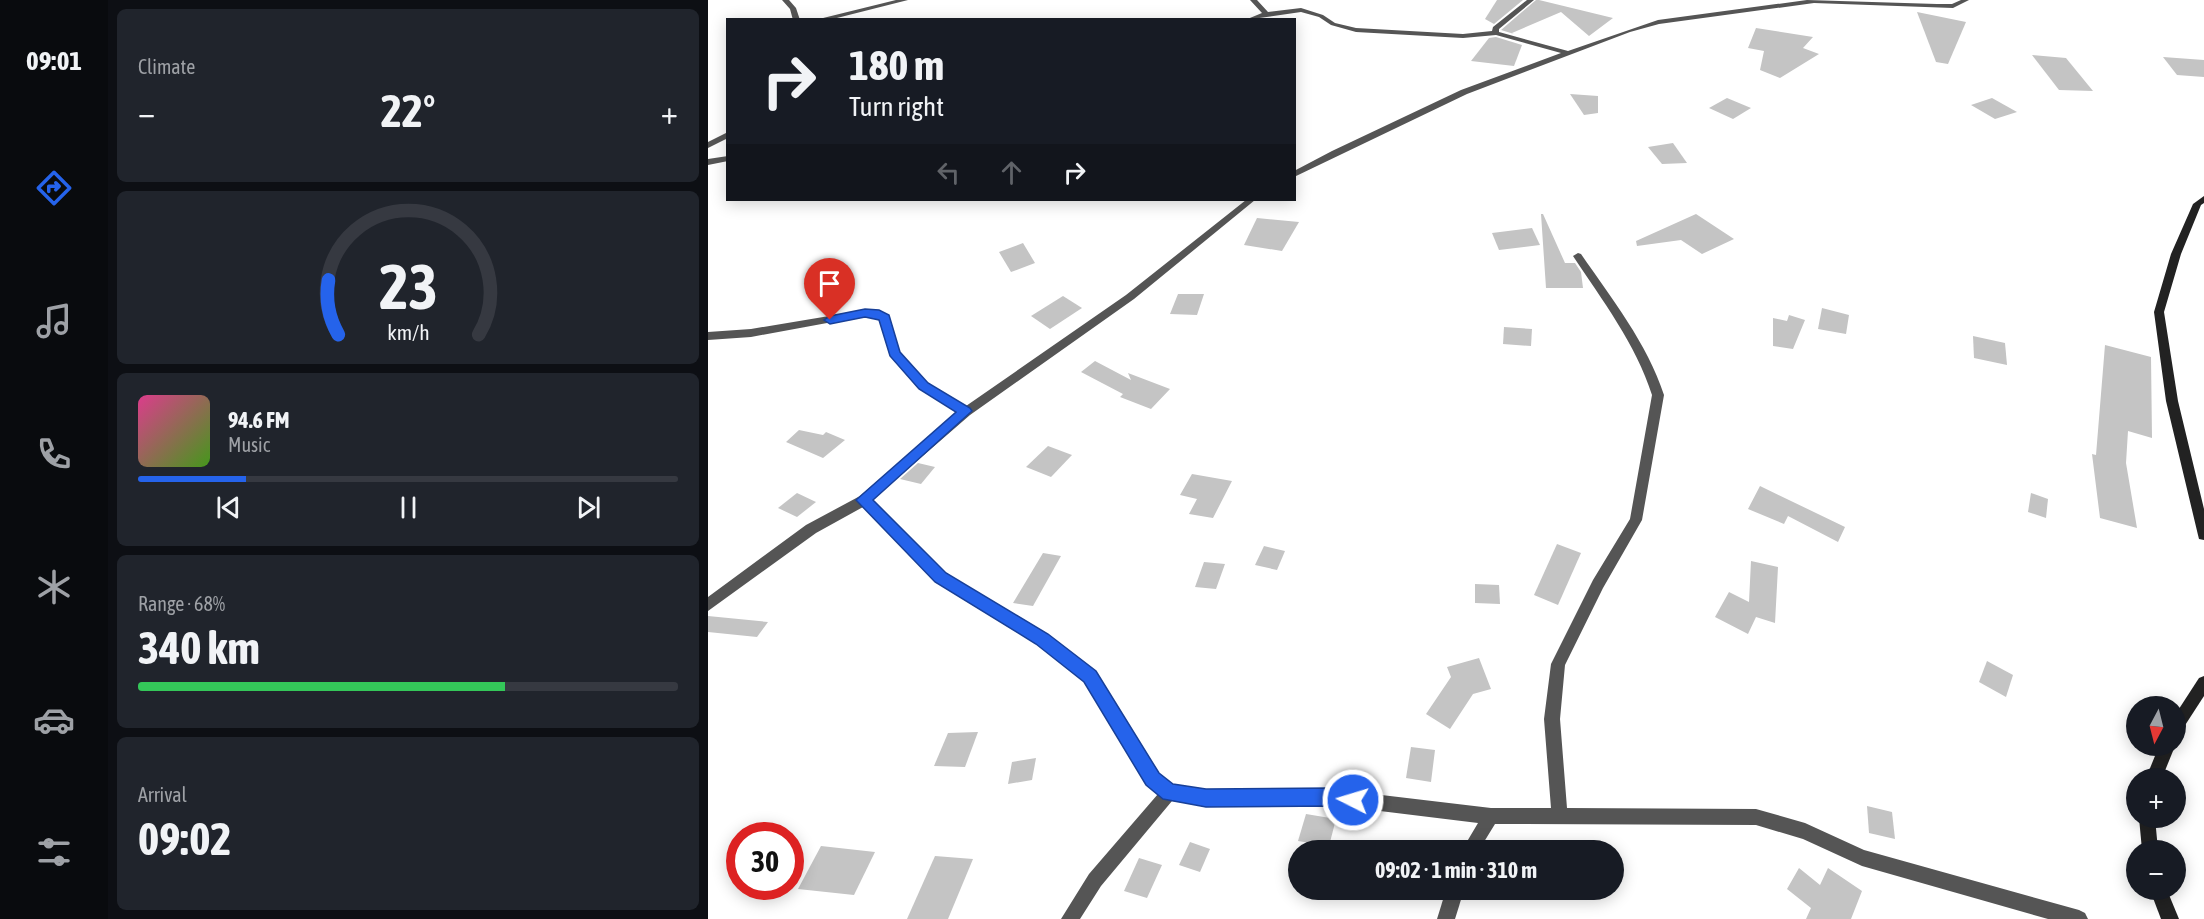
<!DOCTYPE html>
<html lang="en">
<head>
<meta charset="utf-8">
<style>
	body { margin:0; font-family:"Asap Condensed",sans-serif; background:#20242c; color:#f1f3f6; height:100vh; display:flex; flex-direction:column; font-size:22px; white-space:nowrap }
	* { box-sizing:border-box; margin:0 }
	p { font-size:20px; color:#9ea1a6 }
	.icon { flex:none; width:33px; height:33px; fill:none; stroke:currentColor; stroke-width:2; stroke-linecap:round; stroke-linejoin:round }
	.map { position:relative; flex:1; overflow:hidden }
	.panel { display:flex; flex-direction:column; gap:9px; padding:9px; background:#0d0f14; width:600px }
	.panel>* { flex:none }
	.top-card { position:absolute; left:18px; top:18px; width:570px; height:183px; border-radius:0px; box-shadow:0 3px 15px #0003; background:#171b24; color:#f1f3f6; overflow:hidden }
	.needle { width:39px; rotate:187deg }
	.controls { position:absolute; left:1418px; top:696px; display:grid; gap:12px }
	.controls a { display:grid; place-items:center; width:60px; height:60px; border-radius:50%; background:#171b24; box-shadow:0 3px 15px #0003; font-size:30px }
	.speed { position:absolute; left:18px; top:822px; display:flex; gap:12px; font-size:30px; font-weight:700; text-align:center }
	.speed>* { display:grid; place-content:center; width:78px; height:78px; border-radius:50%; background:#171b24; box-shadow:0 3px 15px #0003; line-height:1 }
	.speed .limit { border:9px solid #d22; background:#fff; color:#111 }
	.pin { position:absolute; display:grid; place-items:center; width:51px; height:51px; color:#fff; margin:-62px -26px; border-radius:50% 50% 50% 0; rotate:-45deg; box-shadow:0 0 6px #0007 }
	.pin .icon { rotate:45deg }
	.me { position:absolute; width:66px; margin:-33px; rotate:275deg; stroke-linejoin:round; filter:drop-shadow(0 0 4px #0008) }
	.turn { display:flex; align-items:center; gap:21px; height:126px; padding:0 24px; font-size:27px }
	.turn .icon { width:78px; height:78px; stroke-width:2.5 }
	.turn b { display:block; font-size:42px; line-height:51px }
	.lanes { display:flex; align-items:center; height:57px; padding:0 24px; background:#0003; justify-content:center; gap:30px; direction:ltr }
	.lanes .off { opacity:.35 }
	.big { font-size:45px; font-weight:700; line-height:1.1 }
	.panel .widget { flex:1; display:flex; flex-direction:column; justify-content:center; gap:9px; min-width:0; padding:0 21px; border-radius:9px; background:#20242c }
	.panel .dial { align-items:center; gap:0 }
	.dial svg { height:156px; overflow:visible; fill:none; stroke:#363941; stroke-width:7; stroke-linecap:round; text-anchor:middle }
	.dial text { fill:#f1f3f6; stroke:none }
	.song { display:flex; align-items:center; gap:18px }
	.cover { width:72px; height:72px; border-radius:9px; background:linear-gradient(135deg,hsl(330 70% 55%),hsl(100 70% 35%)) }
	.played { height:6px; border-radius:3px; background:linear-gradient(90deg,#2563eb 20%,#363941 20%) }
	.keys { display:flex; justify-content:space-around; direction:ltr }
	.heat { display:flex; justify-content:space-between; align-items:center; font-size:33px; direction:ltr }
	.charge { height:9px; border-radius:4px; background:linear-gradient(90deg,#34c759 68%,#363941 0) }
	.trip { position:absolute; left:580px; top:840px; width:336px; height:60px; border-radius:30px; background:#171b24; box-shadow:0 3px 15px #0003; font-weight:700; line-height:60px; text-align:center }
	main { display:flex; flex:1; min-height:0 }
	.tabs { display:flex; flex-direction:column; width:108px; justify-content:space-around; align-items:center; background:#090b0e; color:#9ea1a6 }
	.tabs .icon { width:42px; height:42px }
	.tabs .selected { color:#2563eb }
	.tabs b { font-size:27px; color:#f1f3f6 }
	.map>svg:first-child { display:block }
	.building { fill:#c4c4c4 }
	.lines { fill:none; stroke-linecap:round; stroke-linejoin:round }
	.street { fill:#555; fill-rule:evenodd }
	.secondary { fill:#222; fill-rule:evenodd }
	.route { fill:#2563eb; stroke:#184099; stroke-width:1.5 }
</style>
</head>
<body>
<main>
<nav class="tabs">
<b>09:01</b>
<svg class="icon selected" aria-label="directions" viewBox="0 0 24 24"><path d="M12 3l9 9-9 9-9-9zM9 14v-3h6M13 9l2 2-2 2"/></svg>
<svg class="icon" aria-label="music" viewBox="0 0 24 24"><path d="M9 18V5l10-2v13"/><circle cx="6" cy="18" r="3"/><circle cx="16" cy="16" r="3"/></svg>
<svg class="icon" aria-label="phone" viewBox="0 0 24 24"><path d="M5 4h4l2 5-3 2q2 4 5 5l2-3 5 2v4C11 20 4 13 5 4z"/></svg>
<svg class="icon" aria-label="climate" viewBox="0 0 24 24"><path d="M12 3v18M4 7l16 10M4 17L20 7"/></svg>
<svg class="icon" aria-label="car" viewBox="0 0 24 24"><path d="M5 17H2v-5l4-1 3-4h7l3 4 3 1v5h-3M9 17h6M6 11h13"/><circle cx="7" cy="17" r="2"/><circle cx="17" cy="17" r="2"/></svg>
<svg class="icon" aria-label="filters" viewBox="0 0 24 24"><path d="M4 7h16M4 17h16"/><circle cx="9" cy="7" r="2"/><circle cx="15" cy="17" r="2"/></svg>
</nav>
<section class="panel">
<div class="widget"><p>Climate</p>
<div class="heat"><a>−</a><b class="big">22°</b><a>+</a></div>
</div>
<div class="widget dial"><svg viewBox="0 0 100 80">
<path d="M14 69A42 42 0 1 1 86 69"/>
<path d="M14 69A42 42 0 0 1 9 41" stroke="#2563eb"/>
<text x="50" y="56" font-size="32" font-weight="700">23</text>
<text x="50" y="72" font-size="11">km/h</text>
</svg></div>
<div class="widget">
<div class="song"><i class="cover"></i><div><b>94.6 FM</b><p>Music</p></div></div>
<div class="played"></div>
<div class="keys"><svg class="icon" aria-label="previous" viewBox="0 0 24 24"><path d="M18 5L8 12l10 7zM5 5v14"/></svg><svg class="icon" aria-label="pause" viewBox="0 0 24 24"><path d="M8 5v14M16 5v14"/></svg><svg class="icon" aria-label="next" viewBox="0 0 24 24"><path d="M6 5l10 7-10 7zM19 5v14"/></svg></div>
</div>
<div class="widget"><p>Range · 68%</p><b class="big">340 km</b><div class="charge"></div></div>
<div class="widget"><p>Arrival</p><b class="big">09:02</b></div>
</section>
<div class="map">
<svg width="1496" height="919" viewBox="0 0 1496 919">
	<rect width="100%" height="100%" fill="#fff"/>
	<g class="building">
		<polygon points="789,0 815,0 786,24 777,19"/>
		<polygon points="828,0 831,0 905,18 881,36 853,12 804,33 806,34 793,30"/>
		<polygon points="1209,12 1258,22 1240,64 1228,62"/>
		<polygon points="1048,28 1105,37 1095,48 1111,54 1072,78 1052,70 1056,51 1040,48"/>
		<polygon points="788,37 814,45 806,66 763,61 781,38"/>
		<polygon points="1324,55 1358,58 1385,91 1351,90"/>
		<polygon points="1455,57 1496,60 1496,77 1469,75"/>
		<polygon points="862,94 890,96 890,113 876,115"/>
		<polygon points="1019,98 1043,108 1025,119 1001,108"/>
		<polygon points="1284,98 1309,112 1287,119 1263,105"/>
		<polygon points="965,143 979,163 954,164 940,147"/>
		<polygon points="833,214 835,214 857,263 867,263 873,272 875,288 838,288"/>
		<polygon points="988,214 1026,239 994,254 973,240 929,246 928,241"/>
		<polygon points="549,218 591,222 574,251 536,245"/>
		<polygon points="824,228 832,245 791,250 784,233"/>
		<polygon points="315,243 327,263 303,272 291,252"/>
		<polygon points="470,294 496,294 489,315 462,314"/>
		<polygon points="355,296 374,308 342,329 323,316"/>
		<polygon points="1114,308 1141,315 1138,334 1110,329"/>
		<polygon points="1081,315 1097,320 1085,349 1065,346 1065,318 1079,321"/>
		<polygon points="796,327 824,329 823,346 795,344"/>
		<polygon points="1265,336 1297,343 1299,365 1266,358"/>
		<polygon points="1397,345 1443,357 1444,438 1420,431 1418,463 1429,528 1392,518 1384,454 1388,455"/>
		<polygon points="387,361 423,380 420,373 462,389 443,409 412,397 415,394 373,372"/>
		<polygon points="91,430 115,435 118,432 137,440 115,458 78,442"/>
		<polygon points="340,446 364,455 343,477 318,467"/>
		<polygon points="210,463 227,467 213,484 192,479"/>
		<polygon points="484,474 524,481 505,518 481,514 489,499 472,495"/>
		<polygon points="1052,486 1137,527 1130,542 1080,516 1076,524 1040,509"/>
		<polygon points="89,493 108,502 89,517 70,508"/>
		<polygon points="1323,493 1340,499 1338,518 1320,512"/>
		<polygon points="849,544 873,553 850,605 826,595"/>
		<polygon points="556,546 577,551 569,570 547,565"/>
		<polygon points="335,553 353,556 325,606 305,603"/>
		<polygon points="1043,561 1070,567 1067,623 1048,617 1040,634 1007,617 1021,592 1041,602"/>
		<polygon points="496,562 517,564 508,589 487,587"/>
		<polygon points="767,584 791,585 792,604 767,603"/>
		<polygon points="0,616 60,622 49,637 0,632"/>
		<polygon points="771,658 783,689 765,694 742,729 718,714 743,677 739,667"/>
		<polygon points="1279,661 1305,675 1298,697 1271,682"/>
		<polygon points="270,732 257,767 226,766 240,733"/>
		<polygon points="703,747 727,750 723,782 698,778"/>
		<polygon points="328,758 324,780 300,784 304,762"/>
		<polygon points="1159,806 1184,812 1187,839 1161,833"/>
		<polygon points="598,814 628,819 621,846 590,841"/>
		<polygon points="482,842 502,849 492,872 471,865"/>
		<polygon points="113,846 167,852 146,895 90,889"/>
		<polygon points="227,856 265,859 240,919 199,919"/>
		<polygon points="431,858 454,865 439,898 416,891"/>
		<polygon points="1091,868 1112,885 1120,868 1154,891 1143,919 1098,919 1103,908 1079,889"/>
	</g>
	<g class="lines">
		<g class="street">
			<polygon points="74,0 81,0 88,8 92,20 85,20 82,9"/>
			<polygon points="188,0 200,0 121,20 107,20"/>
			<polygon points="542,0 549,0 560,12 593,8 615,15 627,23 648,28 755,34 784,31 785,27 819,0 826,0 791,29 791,32 860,51 950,20 1099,0 1229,4 1244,4 1253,0 1261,0 1245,8 1106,3 951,24 922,32 759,94 586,177 586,171 624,151 753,90 853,53 788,35 755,38 648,32 623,25 611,17 593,12 537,20 554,13"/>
			<polygon points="20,132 20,138 0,148 0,142"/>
			<polygon points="20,156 20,161 0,165 0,159"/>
			<path d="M538 200H547L426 299 262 415 164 500 238 574 339 634 387 672 451 773 464 785 498 790 623 789 783 808H843L836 719 843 664 885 580 922 519 944 395C928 344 894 300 865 256L870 253 873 254C904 299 939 343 956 395L934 520 895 588 857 665 852 719 859 808 1048 809 1097 823 1156 850 1371 910 1377 913 1380 919H1340L1154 866 1095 839 1048 825 787 824 771 850H754L770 823 623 805 541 807 498 806 464 801 393 886 372 919H353L381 874 450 794 439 785 377 682 329 644 228 582 155 507 108 533 0 611V597L98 525 152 496 250 412 211 389 182 356 171 320 168 317 157 316 43 337 0 340V332L43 329 157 310 171 311 180 316 191 352 219 383 258 406 418 295Z"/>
			<polygon points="738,890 756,890 747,919 729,919"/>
		</g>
		<g class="secondary">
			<polygon points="1496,196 1496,203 1493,205 1473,254 1456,312 1470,401 1496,509 1496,540 1491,539 1490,535 1458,401 1446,312 1463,254 1485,204"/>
			<polygon points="1496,676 1496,696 1472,733 1467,735 1467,715 1491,678"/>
			<polygon points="1451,746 1467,746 1454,778 1438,778"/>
			<polygon points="1431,818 1447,818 1450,850 1434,850"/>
			<polygon points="1442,890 1459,890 1471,919 1453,919"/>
		</g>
	</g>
	<polygon class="route" points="157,309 171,310 181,315 192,352 220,383 262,408 264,411 165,500 238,573 340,634 388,671 451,773 465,784 498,789 624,788 652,793 654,800 652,806 645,809 624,806 498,807 455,799 438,785 376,682 328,644 227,582 148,500 248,412 211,389 182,356 171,320 157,317 122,324 116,320 122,316"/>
</svg>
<div class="controls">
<a><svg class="needle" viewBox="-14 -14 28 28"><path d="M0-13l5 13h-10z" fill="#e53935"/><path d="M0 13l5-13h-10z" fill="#9ea1a6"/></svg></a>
<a>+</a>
<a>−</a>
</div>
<div class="speed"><div class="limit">30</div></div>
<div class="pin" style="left:122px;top:320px;background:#d93025"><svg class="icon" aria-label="arrive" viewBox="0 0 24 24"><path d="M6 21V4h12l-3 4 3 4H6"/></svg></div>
<svg class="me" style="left:645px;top:800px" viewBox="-20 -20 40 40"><circle r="17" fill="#2563eb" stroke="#fff" stroke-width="3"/><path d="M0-11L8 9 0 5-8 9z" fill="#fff"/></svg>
<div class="trip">09:02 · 1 min · 310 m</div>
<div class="top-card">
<div class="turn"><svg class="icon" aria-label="right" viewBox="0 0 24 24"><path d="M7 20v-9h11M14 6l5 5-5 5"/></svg><div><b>180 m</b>Turn right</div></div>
<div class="lanes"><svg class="icon off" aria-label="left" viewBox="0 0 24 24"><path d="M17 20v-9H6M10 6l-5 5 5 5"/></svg><svg class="icon off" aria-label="ahead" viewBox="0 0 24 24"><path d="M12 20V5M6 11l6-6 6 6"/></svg><svg class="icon" aria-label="right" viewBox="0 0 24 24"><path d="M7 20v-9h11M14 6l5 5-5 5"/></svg></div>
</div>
</div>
</main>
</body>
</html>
